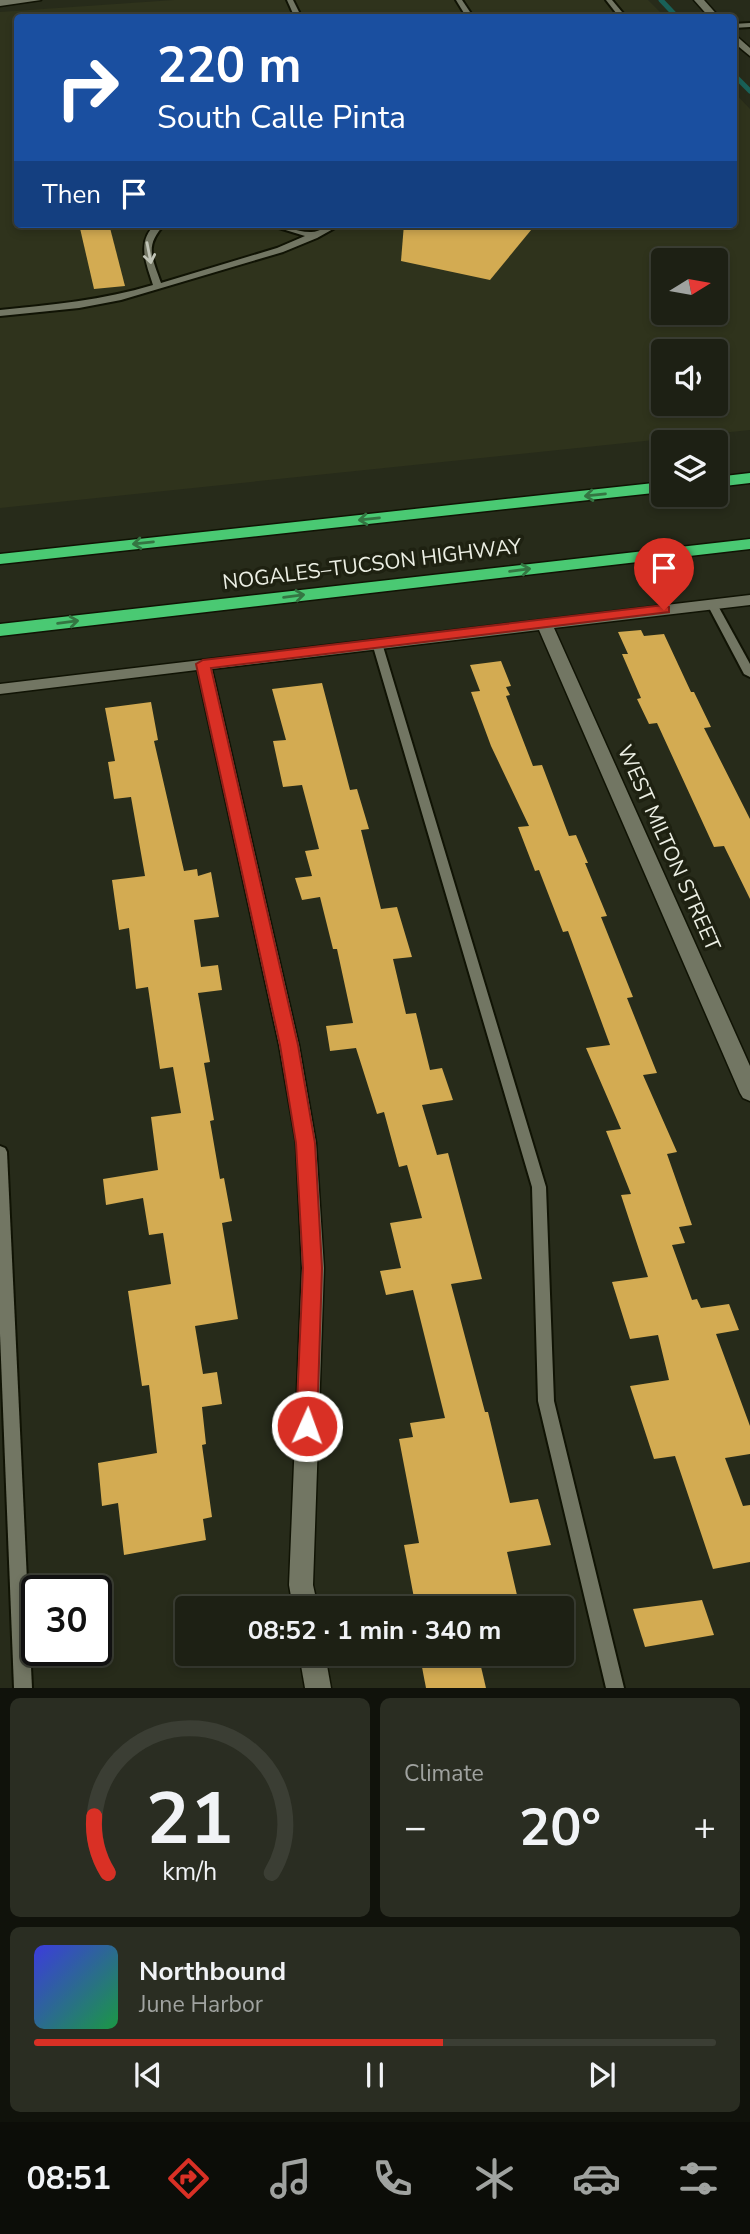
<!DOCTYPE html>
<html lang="en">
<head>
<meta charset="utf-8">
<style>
	body { margin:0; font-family:"Nunito Sans",sans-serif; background:#2a2d22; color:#f1f3f6; height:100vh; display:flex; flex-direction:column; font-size:26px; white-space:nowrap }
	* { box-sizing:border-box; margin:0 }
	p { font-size:23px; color:#a0a3a0 }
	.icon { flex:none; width:38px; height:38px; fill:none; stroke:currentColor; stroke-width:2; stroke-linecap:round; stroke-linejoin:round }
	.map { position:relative; height:1688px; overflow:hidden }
	.details { display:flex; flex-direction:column; gap:10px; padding:10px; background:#10120b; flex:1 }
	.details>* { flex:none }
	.banner { position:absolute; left:14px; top:14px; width:723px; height:214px; border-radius:7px; box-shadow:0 4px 10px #0003,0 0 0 2px #3b3e34; background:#1a4fa0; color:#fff; overflow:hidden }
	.needle { width:46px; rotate:79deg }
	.tools { position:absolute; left:651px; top:248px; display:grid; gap:14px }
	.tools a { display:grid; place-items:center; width:77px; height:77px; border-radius:7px; background:#1d2014; box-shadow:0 4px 10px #0003,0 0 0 2px #3b3e34; font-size:35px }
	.speed { position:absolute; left:21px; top:1575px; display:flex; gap:14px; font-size:35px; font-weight:700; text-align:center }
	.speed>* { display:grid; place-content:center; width:91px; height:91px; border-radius:50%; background:#1d2014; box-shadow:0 4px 10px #0003,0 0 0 2px #3b3e34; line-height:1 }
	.speed .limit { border:4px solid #111; border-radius:10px; background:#fff; color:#111 }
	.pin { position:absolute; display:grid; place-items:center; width:60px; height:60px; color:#fff; margin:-72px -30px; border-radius:50% 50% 50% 0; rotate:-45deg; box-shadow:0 0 7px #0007 }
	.pin .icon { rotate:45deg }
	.me { position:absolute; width:77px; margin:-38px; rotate:2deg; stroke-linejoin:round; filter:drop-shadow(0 0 5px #0008) }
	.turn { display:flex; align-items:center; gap:24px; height:147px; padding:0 28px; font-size:32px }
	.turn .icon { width:91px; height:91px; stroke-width:2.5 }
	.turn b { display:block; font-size:49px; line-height:60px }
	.then { display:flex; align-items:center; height:66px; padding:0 28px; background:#0003; gap:14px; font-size:26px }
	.big { font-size:52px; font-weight:700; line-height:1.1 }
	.details .tile { flex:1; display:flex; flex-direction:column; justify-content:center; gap:10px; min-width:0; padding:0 24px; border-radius:10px; background:#2a2d22 }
	.details .dial { align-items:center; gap:0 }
	.dial svg { height:182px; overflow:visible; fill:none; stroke:#3b3e34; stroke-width:7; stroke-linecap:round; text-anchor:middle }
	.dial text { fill:#f1f3f6; stroke:none }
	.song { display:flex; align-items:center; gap:21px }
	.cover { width:84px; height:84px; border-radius:10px; background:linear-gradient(135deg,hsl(240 70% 55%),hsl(140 70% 35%)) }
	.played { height:7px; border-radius:4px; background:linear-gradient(90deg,#d93025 60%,#3b3e34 60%) }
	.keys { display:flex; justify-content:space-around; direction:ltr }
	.heat { display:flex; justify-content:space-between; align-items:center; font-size:38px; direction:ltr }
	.details .tiles { flex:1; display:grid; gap:10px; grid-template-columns:1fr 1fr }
	.tile:last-child { grid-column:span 2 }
	.trip { position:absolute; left:175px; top:1596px; width:399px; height:70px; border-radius:7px; background:#1d2014; box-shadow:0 4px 10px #0003,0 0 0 2px #3b3e34; font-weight:700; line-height:70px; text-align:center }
	.dock { display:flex; height:112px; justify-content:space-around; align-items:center; background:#0c0d08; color:#a0a3a0 }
	.dock .icon { width:49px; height:49px }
	.dock .current { color:#d93025 }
	.dock b { font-size:32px; color:#f1f3f6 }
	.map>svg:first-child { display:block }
	.built { fill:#2f331c; fill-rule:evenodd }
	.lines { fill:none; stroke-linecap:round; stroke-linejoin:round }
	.stream { stroke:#196158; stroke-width:5 }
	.building { fill:#d3ab52 }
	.service-casing { stroke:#101304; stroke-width:4 }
	.minor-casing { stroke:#101304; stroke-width:3 }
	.tertiary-casing { stroke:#101304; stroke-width:3 }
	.motorway-casing { stroke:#101304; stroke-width:3 }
	.service { fill:#727663; fill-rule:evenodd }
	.minor { fill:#727663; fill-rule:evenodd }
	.tertiary { fill:#727663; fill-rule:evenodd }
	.motorway { fill:#4ac973; fill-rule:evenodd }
	.oneway { stroke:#c1c5b7 }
	.oneway2 { stroke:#347542 }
	.route { fill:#d93025; stroke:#8d1f18; stroke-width:2 }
	.labels { text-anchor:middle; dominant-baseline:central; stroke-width:7; stroke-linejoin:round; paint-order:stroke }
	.street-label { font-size:21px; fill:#ecefe4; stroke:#1e2111 }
</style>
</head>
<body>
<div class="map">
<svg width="750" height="1688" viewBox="0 0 750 1688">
	<rect width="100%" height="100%" fill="#272b1a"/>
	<path class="built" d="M174 0H648L665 17 18 18V224H733V91L750 109V430L0 508V12ZM663 261H716V313H663ZM663 352H716V404H663Z"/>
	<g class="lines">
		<g class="stream">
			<polyline points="661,0 678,18"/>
			<polyline points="733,74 750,91"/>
		</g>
	</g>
	<g class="building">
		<polygon points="79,224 109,224 125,286 94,289"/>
		<polygon points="404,224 536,224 490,280 401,261"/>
		<polygon points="641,630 644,636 664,634 691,692 694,692 711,727 704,728 750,819 750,899 724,846 714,847 657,723 649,724 637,699 641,698 622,654 628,654 618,632"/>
		<polygon points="501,661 511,686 506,687 510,695 506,696 533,766 542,765 569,836 576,835 588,863 585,863 607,916 601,917 633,997 627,998 657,1073 643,1075 677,1152 667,1154 692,1225 679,1227 685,1243 672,1245 692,1300 697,1299 701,1308 729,1304 739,1330 716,1334 750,1426 750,1454 725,1458 743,1506 750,1505 750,1562 713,1569 675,1456 654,1459 630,1386 669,1380 658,1335 630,1339 612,1282 648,1277 621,1195 631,1194 606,1131 621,1129 586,1048 610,1045 568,931 563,932 539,870 535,871 518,827 529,826 491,746 471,692 480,691 470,665"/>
		<polygon points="322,683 350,790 357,789 369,829 361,830 381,909 397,907 412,957 393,959 406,1014 416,1013 430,1070 442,1068 453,1100 422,1105 437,1155 448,1153 482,1279 451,1284 485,1412 488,1412 510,1503 538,1499 551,1545 507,1552 520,1608 430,1608 429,1601 414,1598 404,1545 419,1543 399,1439 413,1437 410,1423 445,1418 413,1290 386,1295 380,1271 401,1268 390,1223 422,1218 407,1165 399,1167 384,1112 377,1114 356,1048 330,1051 326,1026 353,1023 337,949 333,949 320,897 302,900 295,878 312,876 305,851 319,849 302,785 283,787 273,741 286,740 272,689"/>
		<polygon points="151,702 158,740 154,741 184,871 197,869 198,876 211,872 219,917 194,920 201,967 218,965 222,990 198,993 210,1062 204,1063 214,1120 210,1121 220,1179 224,1178 232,1221 222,1223 238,1319 195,1326 203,1374 217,1372 222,1404 202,1407 206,1444 202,1445 212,1517 203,1519 206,1540 124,1555 118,1503 102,1506 98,1463 157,1453 149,1385 142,1386 128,1291 171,1284 163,1233 149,1235 143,1198 106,1205 103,1179 158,1170 151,1117 181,1113 173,1067 160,1069 148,987 136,989 129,928 119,930 112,880 145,876 131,797 114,799 108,762 115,761 105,708"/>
		<polygon points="702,1600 714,1635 645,1647 633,1609"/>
		<polygon points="468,1654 478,1654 486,1688 426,1688 421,1662"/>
	</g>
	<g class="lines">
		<g class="service-casing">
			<g id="service">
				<polygon points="287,0 293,0 302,18 295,18"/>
				<polygon points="456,0 462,0 474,18 467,18"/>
				<polygon points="606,0 612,0 627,18 620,18"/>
				<polygon points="750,23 750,27 733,28 733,24"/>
				<path d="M156 224H165C144 246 152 257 161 283L277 248 305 236 266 224C282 224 296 232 310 232 319 233 328 224 342 224L317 238 283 252 121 300 79 308 0 316V310C52 305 103 300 153 285 146 263 136 241 156 224Z"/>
				<polygon points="712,601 717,604 750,664 750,677 744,674 707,604"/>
				<polygon points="377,640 382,643 546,1187 554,1401 624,1688 606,1688 538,1401 532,1187 372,643"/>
				<polygon points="0,1146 5,1148 7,1152 32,1688 14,1688 0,1334"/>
			</g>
		</g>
		<g class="minor-casing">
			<g id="minor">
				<polygon points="750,595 750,605 554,628 750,1066 750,1101 743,1098 740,1093 539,630 212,669 299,1045 316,1143 324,1268 313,1585 318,1608 293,1608 289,1585 302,1268 296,1143 279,1045 197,670 0,694 0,684"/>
				<polygon points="299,1654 325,1654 331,1688 305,1688"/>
			</g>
		</g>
		<g class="tertiary-casing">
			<g id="tertiary">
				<polygon points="0,0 41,0 0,6"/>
				<polygon points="694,0 704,0 720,18 710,18"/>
				<polygon points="733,33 750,48 750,56 733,42"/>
			</g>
		</g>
		<g class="motorway-casing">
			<g id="motorway">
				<polygon points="750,473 750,483 716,487 716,477"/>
				<polygon points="663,482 663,492 0,564 0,554"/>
				<polygon points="750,539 750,549 0,636 0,624"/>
			</g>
		</g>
		<use href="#service" class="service"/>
		<use href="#minor" class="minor"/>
		<use href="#tertiary" class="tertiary"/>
		<use href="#motorway" class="motorway"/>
	</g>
	<defs><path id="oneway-shaft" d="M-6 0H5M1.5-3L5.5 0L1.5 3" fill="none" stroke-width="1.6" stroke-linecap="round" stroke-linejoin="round" transform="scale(1.75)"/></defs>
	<use class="oneway" href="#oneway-shaft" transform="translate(149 253) rotate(79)"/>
	<g class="oneway2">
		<use href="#oneway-shaft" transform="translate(595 495) rotate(174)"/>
		<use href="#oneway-shaft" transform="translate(369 519) rotate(174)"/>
		<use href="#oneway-shaft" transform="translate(143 543) rotate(174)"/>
		<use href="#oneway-shaft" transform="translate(520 570) rotate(-7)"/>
		<use href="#oneway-shaft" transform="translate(294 596) rotate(-7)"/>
		<use href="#oneway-shaft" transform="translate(68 622) rotate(-7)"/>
	</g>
	<polygon class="route" points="664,605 669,607 669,612 211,668 298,1045 315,1143 322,1268 317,1426 314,1433 307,1435 299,1433 296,1426 303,1268 296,1143 280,1045 196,664 203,660"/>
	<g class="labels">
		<g class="street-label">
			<text transform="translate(372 564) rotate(-7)">NOGALES–TUCSON HIGHWAY</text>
			<text transform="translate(669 848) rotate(66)">WEST MILTON STREET</text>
		</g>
	</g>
</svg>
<div class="tools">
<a><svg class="needle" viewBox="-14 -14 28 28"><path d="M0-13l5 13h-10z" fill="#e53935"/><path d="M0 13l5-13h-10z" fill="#a0a3a0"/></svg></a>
<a><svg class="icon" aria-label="sound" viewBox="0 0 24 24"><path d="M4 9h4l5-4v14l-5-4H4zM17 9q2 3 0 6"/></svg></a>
<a><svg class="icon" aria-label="layers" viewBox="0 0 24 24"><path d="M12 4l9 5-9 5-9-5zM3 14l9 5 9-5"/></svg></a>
</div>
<div class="speed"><div class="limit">30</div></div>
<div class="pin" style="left:664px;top:610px;background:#d93025"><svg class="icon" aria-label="arrive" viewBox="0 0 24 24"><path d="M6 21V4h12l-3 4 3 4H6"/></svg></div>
<svg class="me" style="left:307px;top:1426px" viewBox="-20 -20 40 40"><circle r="17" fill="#d93025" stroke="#fff" stroke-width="3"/><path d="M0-11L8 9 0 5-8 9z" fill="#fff"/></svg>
<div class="trip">08:52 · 1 min · 340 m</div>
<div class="banner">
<div class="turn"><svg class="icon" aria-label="right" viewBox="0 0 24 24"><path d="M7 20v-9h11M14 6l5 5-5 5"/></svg><div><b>220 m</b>South Calle Pinta</div></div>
<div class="then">Then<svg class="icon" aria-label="arrive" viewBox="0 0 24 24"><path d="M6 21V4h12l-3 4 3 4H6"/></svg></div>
</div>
</div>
<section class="details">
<div class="tiles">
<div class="tile dial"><svg viewBox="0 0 100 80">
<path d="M14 69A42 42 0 1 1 86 69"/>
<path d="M14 69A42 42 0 0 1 8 44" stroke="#d93025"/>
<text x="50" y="56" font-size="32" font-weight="700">21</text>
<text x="50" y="72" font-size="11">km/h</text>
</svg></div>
<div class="tile"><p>Climate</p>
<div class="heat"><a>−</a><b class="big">20°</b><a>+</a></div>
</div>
<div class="tile">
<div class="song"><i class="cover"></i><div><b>Northbound</b><p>June Harbor</p></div></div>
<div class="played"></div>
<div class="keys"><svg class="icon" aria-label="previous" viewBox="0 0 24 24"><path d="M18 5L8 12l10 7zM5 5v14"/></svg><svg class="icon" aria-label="pause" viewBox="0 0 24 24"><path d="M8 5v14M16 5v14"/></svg><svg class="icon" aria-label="next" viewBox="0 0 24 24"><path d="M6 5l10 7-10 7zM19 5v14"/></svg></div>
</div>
</div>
</section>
<nav class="dock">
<b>08:51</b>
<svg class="icon current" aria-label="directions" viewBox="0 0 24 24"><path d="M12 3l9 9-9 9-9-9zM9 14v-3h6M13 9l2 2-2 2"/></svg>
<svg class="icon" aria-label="music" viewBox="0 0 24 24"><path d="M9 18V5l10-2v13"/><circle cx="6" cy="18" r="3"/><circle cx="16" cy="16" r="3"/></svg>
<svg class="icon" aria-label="phone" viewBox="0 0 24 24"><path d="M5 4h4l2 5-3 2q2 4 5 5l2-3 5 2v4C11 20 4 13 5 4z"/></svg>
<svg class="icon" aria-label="climate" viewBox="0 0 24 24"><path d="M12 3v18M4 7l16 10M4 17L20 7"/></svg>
<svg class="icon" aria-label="car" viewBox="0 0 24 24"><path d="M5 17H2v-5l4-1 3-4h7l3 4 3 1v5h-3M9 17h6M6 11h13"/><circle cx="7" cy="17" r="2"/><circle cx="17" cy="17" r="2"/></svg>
<svg class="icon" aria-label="filters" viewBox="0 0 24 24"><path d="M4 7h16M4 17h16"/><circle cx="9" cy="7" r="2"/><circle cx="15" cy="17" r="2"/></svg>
</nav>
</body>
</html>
